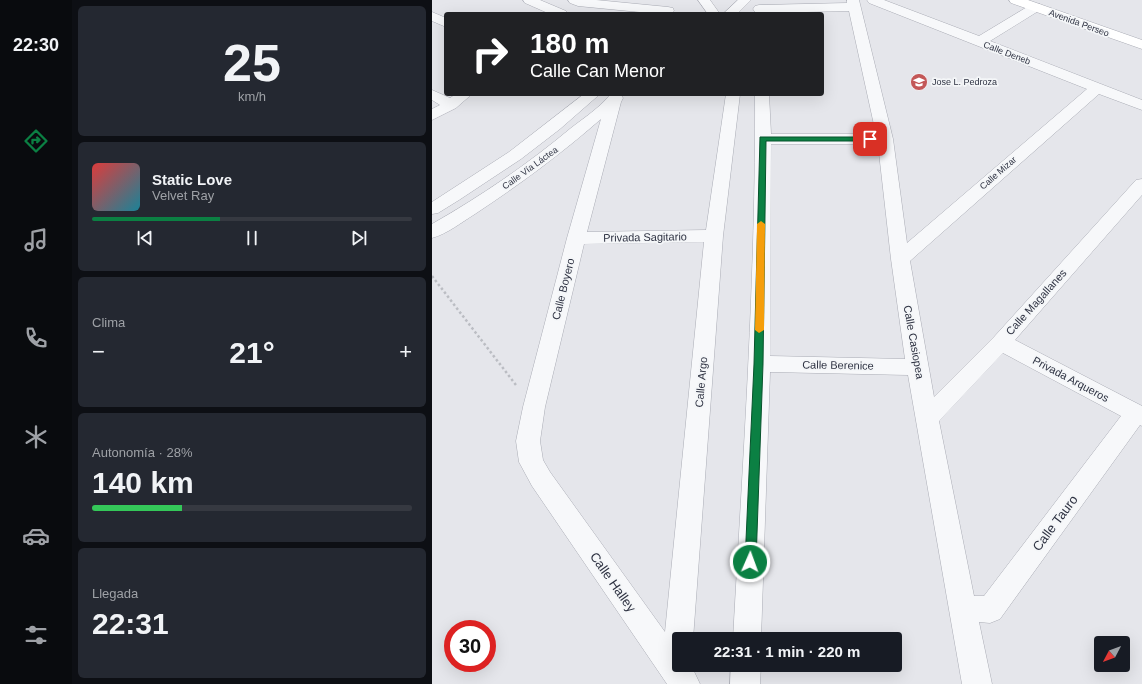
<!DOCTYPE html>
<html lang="es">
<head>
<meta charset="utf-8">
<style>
	body { margin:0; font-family:Arial,sans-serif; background:#242831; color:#f1f3f6; height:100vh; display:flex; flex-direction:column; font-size:15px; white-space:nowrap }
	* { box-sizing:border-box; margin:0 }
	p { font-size:13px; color:#9ea1a6 }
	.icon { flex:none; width:22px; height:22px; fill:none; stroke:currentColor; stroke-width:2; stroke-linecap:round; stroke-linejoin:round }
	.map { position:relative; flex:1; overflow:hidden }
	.panel { display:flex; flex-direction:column; gap:6px; padding:6px; background:#0d0f14; width:360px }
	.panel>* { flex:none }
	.hud { position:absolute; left:12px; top:12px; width:380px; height:84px; border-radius:4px; box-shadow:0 4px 16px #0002; background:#202124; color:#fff; overflow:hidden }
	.needle { width:26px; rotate:229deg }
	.tools { position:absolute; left:662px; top:636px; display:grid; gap:8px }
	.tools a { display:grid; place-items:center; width:36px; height:36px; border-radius:4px; background:#171b24; box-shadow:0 4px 16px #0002; font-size:20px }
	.speed { position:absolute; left:12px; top:620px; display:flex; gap:8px; font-size:20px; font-weight:700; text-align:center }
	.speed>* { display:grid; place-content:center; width:52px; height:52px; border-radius:50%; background:#171b24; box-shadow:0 4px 16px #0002; line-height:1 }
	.speed .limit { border:6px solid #d22; background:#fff; color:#111 }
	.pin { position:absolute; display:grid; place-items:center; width:34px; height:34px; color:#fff; margin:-17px; border-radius:8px; box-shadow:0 2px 6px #0006 }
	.me { position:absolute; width:44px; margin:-22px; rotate:2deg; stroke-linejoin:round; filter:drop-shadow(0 0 3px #0008) }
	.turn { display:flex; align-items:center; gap:14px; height:84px; padding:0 20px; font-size:18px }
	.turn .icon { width:52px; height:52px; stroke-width:2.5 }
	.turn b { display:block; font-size:28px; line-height:34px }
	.big { font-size:30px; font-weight:600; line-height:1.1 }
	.panel .widget { flex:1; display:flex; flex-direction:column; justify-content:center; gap:6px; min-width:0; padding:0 14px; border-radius:6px; background:#242831 }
	.panel .dial { align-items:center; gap:0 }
	.dial b { font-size:52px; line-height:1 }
	.song { display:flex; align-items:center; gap:12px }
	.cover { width:48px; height:48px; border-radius:6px; background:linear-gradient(135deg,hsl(0 70% 55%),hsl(190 70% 35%)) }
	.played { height:4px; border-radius:2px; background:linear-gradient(90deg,#0b8043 40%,#363941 40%) }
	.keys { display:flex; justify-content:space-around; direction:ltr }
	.heat { display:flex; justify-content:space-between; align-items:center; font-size:22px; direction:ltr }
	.charge { height:6px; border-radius:3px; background:linear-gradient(90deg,#34c759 28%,#363941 0) }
	.trip { position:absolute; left:240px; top:632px; width:230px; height:40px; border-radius:4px; background:#171b24; box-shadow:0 4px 16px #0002; font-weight:600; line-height:40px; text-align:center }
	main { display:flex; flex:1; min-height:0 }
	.menu { display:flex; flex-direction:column; width:72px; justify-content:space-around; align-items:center; background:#090b0e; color:#9ea1a6 }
	.menu .icon { width:28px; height:28px }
	.menu .current { color:#0b8043 }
	.menu b { font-size:18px; color:#f1f3f6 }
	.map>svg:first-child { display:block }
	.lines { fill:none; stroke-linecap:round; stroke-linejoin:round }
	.minor-casing { stroke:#aaacb5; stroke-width:1 }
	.secondary-casing { stroke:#aaacb5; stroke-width:1 }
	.path { stroke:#bbbdc3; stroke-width:2.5; stroke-dasharray:2.5 2.5; stroke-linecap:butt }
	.minor { fill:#f7f8fa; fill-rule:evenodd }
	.secondary { fill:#fff; fill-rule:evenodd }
	.route { fill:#0b8043; stroke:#07532c }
	.slow { fill:#f59e0b }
	.labels { text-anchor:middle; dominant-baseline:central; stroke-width:3.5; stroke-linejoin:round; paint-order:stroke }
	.far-street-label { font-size:9px; fill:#2e3242; stroke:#f4f6f8 }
	.far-poi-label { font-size:9px; fill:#2e3242; stroke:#f4f6f8; text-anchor:start }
	.street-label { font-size:11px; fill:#2e3242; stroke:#f4f6f8 }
	.near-street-label { font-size:13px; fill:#2e3242; stroke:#f4f6f8 }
</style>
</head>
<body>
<main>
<nav class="menu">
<b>22:30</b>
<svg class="icon current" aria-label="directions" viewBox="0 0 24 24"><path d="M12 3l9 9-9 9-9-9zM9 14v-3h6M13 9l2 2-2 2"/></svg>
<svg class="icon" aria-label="music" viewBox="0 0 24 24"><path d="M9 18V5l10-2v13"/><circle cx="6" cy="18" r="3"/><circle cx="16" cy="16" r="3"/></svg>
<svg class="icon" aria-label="phone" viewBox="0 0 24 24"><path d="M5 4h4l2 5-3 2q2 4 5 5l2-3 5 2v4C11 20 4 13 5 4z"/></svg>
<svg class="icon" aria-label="climate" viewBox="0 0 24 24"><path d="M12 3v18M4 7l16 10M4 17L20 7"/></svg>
<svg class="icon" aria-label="car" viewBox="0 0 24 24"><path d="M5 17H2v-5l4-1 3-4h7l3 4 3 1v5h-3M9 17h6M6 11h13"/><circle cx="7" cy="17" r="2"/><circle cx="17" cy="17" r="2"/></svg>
<svg class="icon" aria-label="filters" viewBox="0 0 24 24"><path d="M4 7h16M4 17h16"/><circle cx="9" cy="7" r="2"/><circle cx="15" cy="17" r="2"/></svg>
</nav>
<section class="panel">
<div class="widget dial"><b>25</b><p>km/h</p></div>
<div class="widget">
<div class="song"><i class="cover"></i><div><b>Static Love</b><p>Velvet Ray</p></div></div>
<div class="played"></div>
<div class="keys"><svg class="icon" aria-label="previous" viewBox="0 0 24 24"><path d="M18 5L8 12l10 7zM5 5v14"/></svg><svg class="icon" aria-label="pause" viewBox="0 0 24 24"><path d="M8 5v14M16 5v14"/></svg><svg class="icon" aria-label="next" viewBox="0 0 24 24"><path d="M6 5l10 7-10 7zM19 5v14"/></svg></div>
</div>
<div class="widget"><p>Clima</p>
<div class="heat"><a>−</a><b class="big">21°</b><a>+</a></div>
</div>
<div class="widget"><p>Autonomía · 28%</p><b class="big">140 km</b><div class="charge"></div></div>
<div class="widget"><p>Llegada</p><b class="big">22:31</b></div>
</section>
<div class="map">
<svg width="710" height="684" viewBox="0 0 710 684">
	<rect width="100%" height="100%" fill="#e5e6eb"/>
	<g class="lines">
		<g class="minor-casing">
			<g id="minor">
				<polygon points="91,0 108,0 134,11 135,14 118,14 93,3"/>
				<polygon points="136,0 164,0 236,7 241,8 242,11 239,14 228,14 146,6 138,3"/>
				<polygon points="266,0 278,0 288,14 276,14"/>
				<polygon points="306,0 319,0 305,14 291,14"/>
				<path d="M415 0H427L461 139 475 243 655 89 437 3 435 0H452L547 36 600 4H608L610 7 608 10 558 41 710 100V110L667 94 478 261 502 397 562 337 704 180 710 179V195L583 340 710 406V426L708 425 568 619 558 623 547 622 560 684H530L476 375 338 372 329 639H301C311 458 324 276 323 94H337L339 134H444L417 11 327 13 323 12 321 9 323 6 327 5 415 3ZM339 144H446L459 259 473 359 338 356ZM571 353 689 416 552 596H542L507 421Z"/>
				<polygon points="0,12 14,18 14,27 0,21"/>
				<polygon points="0,90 18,98 24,94 40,94 24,108 0,120 0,109 8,105 0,100"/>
				<polygon points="152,94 168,94 128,129 89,159 27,200 6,213 0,214 0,202 77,152"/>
				<path d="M182 94 189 95 191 98 189 102 155 232 274 230 294 94H308L291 236 261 639H247V665H259L268 684H235L100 486 87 462 84 441 91 407 135 238 169 119C129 154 87 185 43 214 30 222 15 234 0 238V224C49 196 96 164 139 128 152 118 167 108 177 96ZM272 242 233 632 118 472 111 460 108 441 113 407 152 244Z"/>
				<polygon points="299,665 329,665 328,684 298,684"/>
			</g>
		</g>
		<g class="secondary-casing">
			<polygon id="secondary" points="577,0 596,0 710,40 710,49 579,3"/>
		</g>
		<polyline class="path" points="0,276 84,385"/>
		<use href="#minor" class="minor"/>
		<use href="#secondary" class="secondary"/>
	</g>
	<polygon class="route" points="328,137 438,137 441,139 438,141 334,141 331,364 324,562 322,566 318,568 314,566 313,562 322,364"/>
	<polygon class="slow" points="329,221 333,224 332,330 327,333 323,330 325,224"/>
	<defs>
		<g id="school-disc" transform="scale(0.9)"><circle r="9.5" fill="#c35757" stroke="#f4f6f8"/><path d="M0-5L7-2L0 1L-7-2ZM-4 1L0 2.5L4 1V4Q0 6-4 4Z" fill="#fff"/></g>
	</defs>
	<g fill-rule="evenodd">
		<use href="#school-disc" x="487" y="82"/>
	</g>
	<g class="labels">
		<g class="far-street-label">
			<text transform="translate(647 23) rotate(20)">Avenida Perseo</text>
			<text transform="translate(575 53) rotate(21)">Calle Deneb</text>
			<text transform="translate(98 168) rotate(-36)">Calle Vía Láctea</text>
			<text transform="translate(566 173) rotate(-41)">Calle Mizar</text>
		</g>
		<g class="far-poi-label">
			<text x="500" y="82">Jose L. Pedroza</text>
		</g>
		<g class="street-label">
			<text transform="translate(213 237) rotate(-1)">Privada Sagitario</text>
			<text transform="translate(131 289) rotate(-76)">Calle Boyero</text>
			<text transform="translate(604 302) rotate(-48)">Calle Magallanes</text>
			<text transform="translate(482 342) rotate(80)">Calle Casiopea</text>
			<text transform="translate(406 365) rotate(1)">Calle Berenice</text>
			<text transform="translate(639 379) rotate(28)">Privada Arqueros</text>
			<text transform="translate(269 382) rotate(-85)">Calle Argo</text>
		</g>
		<g class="near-street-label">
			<text transform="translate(623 523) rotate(-53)">Calle Tauro</text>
			<text transform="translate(181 582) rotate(55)">Calle Halley</text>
		</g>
	</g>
</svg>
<div class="tools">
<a><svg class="needle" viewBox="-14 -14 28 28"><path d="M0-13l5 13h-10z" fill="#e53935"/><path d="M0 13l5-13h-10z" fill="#9ea1a6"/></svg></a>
</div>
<div class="speed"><div class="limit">30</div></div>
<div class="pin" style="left:438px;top:139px;background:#d93025"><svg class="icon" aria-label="arrive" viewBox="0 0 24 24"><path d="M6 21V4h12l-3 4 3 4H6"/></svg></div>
<svg class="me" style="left:318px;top:562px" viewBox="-20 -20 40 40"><circle r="17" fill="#0b8043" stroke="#fff" stroke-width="3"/><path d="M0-11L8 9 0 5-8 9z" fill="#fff"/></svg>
<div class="trip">22:31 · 1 min · 220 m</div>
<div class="hud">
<div class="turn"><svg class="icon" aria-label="right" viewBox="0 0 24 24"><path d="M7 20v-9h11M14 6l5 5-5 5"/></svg><div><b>180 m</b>Calle Can Menor</div></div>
</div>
</div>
</main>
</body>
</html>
